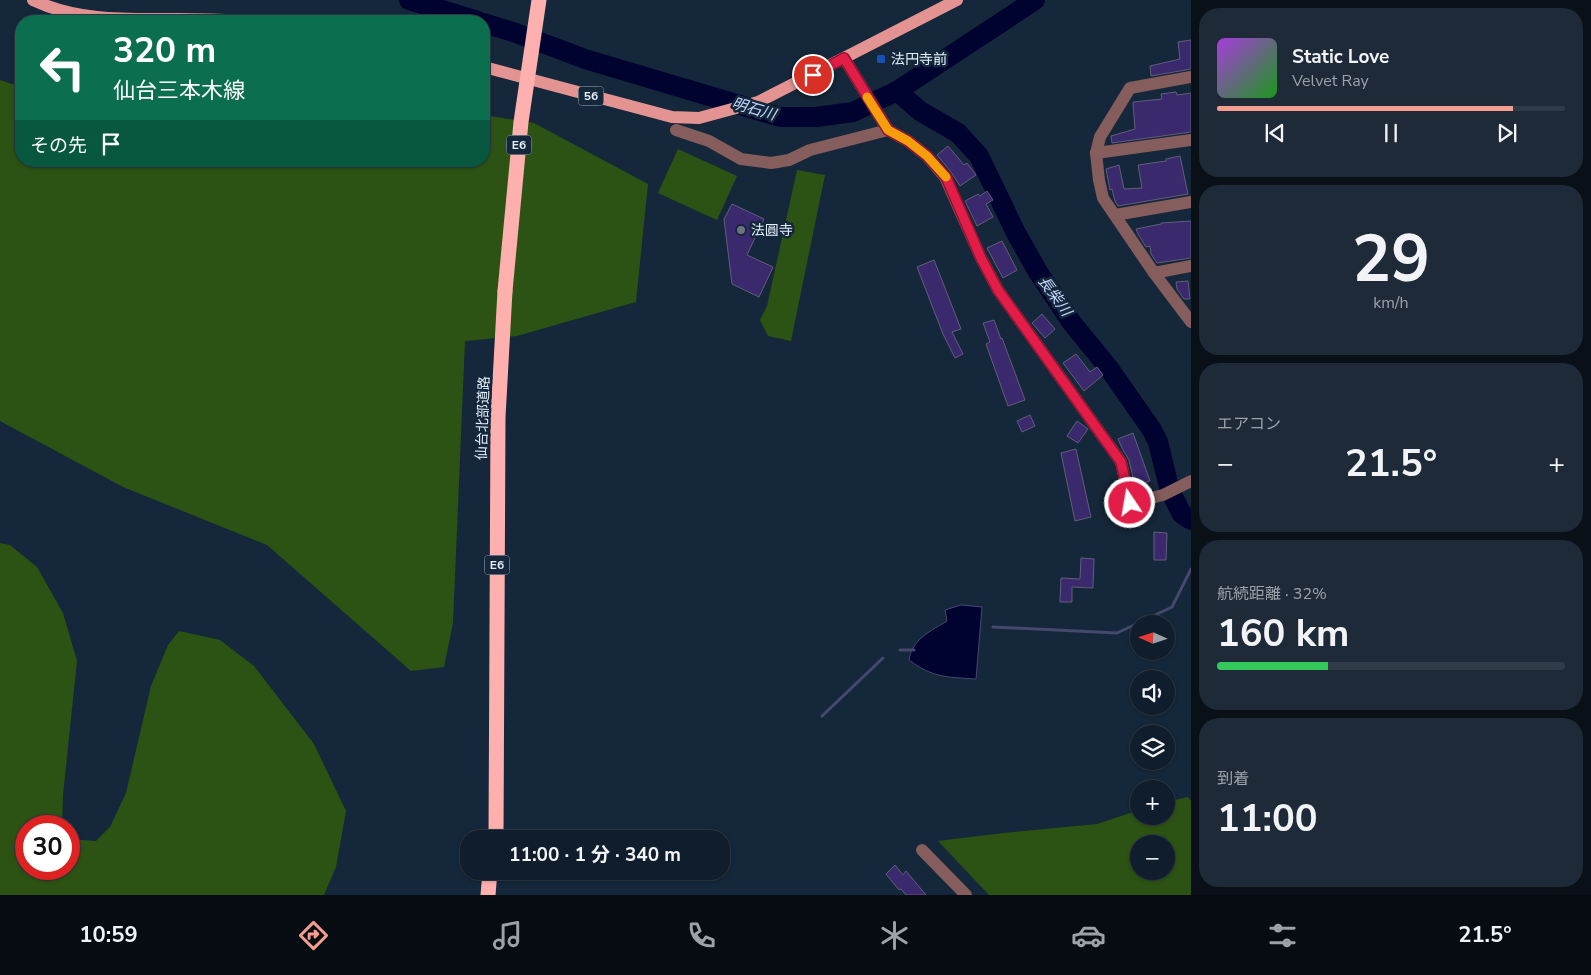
<!DOCTYPE html>
<html lang="ja">
<head>
<meta charset="utf-8">
<style>
	body { margin:0; font-family:"Nunito Sans","Noto Sans JP",sans-serif; background:#1e2a38; color:#f1f3f6; height:100vh; display:flex; flex-direction:column; font-size:19px; white-space:nowrap }
	* { box-sizing:border-box; margin:0 }
	p { font-size:16px; color:#9ca2a9 }
	.icon { flex:none; width:28px; height:28px; fill:none; stroke:currentColor; stroke-width:2; stroke-linecap:round; stroke-linejoin:round }
	.map { position:relative; flex:1; overflow:hidden }
	.details { display:flex; flex-direction:column; gap:8px; padding:8px; background:#091018; width:400px }
	.details>* { flex:none }
	.top-card { position:absolute; left:15px; top:15px; width:475px; height:152px; border-radius:20px; box-shadow:0 1px 4px #0004,0 0 0 1px #303b48; background:#0b6e4f; color:#fff; overflow:hidden }
	.needle { width:32px; rotate:273deg }
	.fabs { position:absolute; left:1130px; top:615px; display:grid; gap:10px }
	.fabs a { display:grid; place-items:center; width:45px; height:45px; border-radius:50%; background:#101d2c; box-shadow:0 1px 4px #0004,0 0 0 1px #303b48; font-size:25px }
	.speed { position:absolute; left:15px; top:815px; display:flex; gap:10px; font-size:25px; font-weight:700; text-align:center }
	.speed>* { display:grid; place-content:center; width:65px; height:65px; border-radius:50%; background:#101d2c; box-shadow:0 1px 4px #0004,0 0 0 1px #303b48; line-height:1 }
	.speed .limit { border:8px solid #d22; background:#fff; color:#111 }
	.pin { position:absolute; display:grid; place-items:center; width:42px; height:42px; color:#fff; margin:-21px; border:2px solid #fff; border-radius:50%; box-shadow:0 1px 5px #0007 }
	.me { position:absolute; width:55px; margin:-28px; rotate:348deg; stroke-linejoin:round; filter:drop-shadow(0 0 4px #0008) }
	.turn { display:flex; align-items:center; gap:18px; height:105px; padding:0 15px; font-size:22px }
	.turn .icon { width:65px; height:65px; stroke-width:2.5 }
	.turn b { display:block; font-size:35px; line-height:42px }
	.then { display:flex; align-items:center; height:48px; padding:0 15px; background:#0003; gap:10px; font-size:19px }
	.big { font-size:38px; font-weight:700; line-height:1.1 }
	.details .widget { flex:1; display:flex; flex-direction:column; justify-content:center; gap:8px; min-width:0; padding:0 18px; border-radius:20px; background:#1e2a38 }
	.details .dial { align-items:center; gap:0 }
	.dial b { font-size:65px; line-height:1 }
	.song { display:flex; align-items:center; gap:15px }
	.cover { width:60px; height:60px; border-radius:8px; background:linear-gradient(135deg,hsl(280 70% 55%),hsl(120 70% 35%)) }
	.played { height:5px; border-radius:2px; background:linear-gradient(90deg,#f59d8e 85%,#303b48 85%) }
	.keys { display:flex; justify-content:space-around; direction:ltr }
	.heat { display:flex; justify-content:space-between; align-items:center; font-size:28px; direction:ltr }
	.charge { height:8px; border-radius:4px; background:linear-gradient(90deg,#34c759 32%,#303b48 0) }
	.trip { position:absolute; left:460px; top:830px; width:270px; height:50px; border-radius:20px; background:#101d2c; box-shadow:0 1px 4px #0004,0 0 0 1px #303b48; font-weight:700; line-height:50px; text-align:center }
	.menu { display:flex; height:80px; justify-content:space-around; align-items:center; background:#060c12; color:#9ca2a9 }
	.menu .icon { width:35px; height:35px }
	.menu .selected { color:#f59d8e }
	.menu b { font-size:22px; color:#f1f3f6 }
	main { display:flex; flex:1; min-height:0 }
	.map>svg:first-child { display:block }
	.green { fill:#2c5313; fill-rule:evenodd }
	.water { fill:#000230; stroke:#44496d }
	.lines { fill:none; stroke-linecap:round; stroke-linejoin:round }
	.stream { stroke:#44496d; stroke-width:3 }
	.river { stroke:#000230; stroke-width:20 }
	.building { fill:#3b296e; stroke:#625e79 }
	.minor { stroke:#845d5c; stroke-width:12 }
	.major { stroke:#e39492; stroke-width:12 }
	.highway { stroke:#fdb0ae; stroke-width:15 }
	.highway-bridge { stroke:#fdb0ae; stroke-width:15 }
	.route-casing { stroke:#92132f; stroke-width:12 }
	.route { stroke:#e11d48; stroke-width:9 }
	.slow { stroke:#f59e0b; stroke-width:9 }
	.transit-dot { fill:#1a4fb4; stroke:#15273a; stroke-width:2 }
	.worship-dot { fill:#6b7280; stroke:#15273a; stroke-width:2 }
	.labels { text-anchor:middle; dominant-baseline:central; stroke-width:5; stroke-linejoin:round; paint-order:stroke }
	.shield { fill:#15273a; stroke:#a4b2c1; stroke-width:1 }
	.shield-label { font-size:12px; font-weight:bold; fill:#e2eefb }
	.poi-label { font-size:14px; fill:#e2eefb; stroke:#15273a; text-anchor:start }
	.street-label { font-size:14px; fill:#e2eefb; stroke:#15273a }
	.water-label { font-size:15px; font-style:italic; fill:#c4d7fe; stroke:#15273a }
</style>
</head>
<body>
<main>
<div class="map">
<svg width="1191" height="895" viewBox="0 0 1191 895">
	<rect width="100%" height="100%" fill="#15273a"/>
	<g class="green">
		<polygon points="0,80 21,87 21,161 484,161 484,115 534,123 648,184 636,302 517,336 465,341 453,623 444,667 411,671 267,545 123,487 0,421"/>
		<polygon points="678,149 737,176 717,220 658,193"/>
		<polygon points="797,170 825,175 791,341 768,336 760,320 767,306"/>
		<polygon points="0,543 10,545 37,567 63,613 77,661 63,795 62,826 26,826 26,869 69,869 69,839 96,841 110,827 126,793 151,686 168,645 179,631 220,640 254,666 314,744 346,811 336,867 324,895 0,895"/>
		<path d="M1188 797 1191 801V895H989L938 841 1003 833 1097 824 1139 810V816H1166V802ZM1139 844H1166V871H1139Z"/>
	</g>
	<path class="water" d="M961 605 982 607 976 679C947 677 933 678 909 660 912 639 931 631 947 621L945 610Z"/>
	<g class="lines">
		<g class="stream">
			<polyline points="993,627 1117,633 1172,607 1191,569"/>
			<polyline points="900,650 914,650"/>
			<polyline points="822,716 883,658"/>
		</g>
		<g class="river">
			<polyline points="409,0 478,21"/>
			<polyline points="484,23 516,33 585,59 780,117 816,117 853,112 897,91 1035,0"/>
			<polyline points="897,91 920,111 958,133 979,156 1016,233 1038,272 1072,323 1108,367 1152,430 1158,442 1170,491 1182,514 1191,520"/>
		</g>
	</g>
	<g class="building">
		<polygon points="1191,40 1191,69 1151,76 1150,66 1180,59 1178,42"/>
		<polygon points="1176,92 1177,95 1191,93 1191,132 1112,143 1111,136 1135,129 1133,102 1162,99 1161,94"/>
		<polygon points="948,146 964,165 967,163 976,175 960,186 951,172 937,155"/>
		<polygon points="1180,156 1188,194 1118,206 1115,201 1112,189 1110,190 1106,169 1119,165 1124,189 1142,188 1138,165 1166,161 1166,159"/>
		<polygon points="987,191 993,200 986,204 993,217 977,226 965,201 978,194 980,196"/>
		<polygon points="732,204 764,219 747,255 773,267 759,297 732,284 724,219"/>
		<polygon points="1191,221 1191,258 1157,263 1151,254 1150,246 1146,247 1138,234 1136,229 1161,224 1161,223"/>
		<polygon points="1002,241 1017,270 1003,278 987,248"/>
		<polygon points="934,260 961,329 952,332 963,354 955,358 943,334 917,267"/>
		<polygon points="1188,281 1190,299 1184,299 1177,289 1176,282"/>
		<polygon points="1042,314 1055,329 1045,338 1032,323"/>
		<polygon points="994,320 1001,339 1002,338 1025,400 1008,406 986,344 990,342 983,323"/>
		<polygon points="1076,354 1090,372 1097,367 1103,375 1084,391 1063,363"/>
		<polygon points="1030,415 1035,426 1022,432 1017,421"/>
		<polygon points="1077,421 1088,429 1078,443 1067,436"/>
		<polygon points="1133,433 1150,481 1135,486 1129,460 1123,450 1118,439"/>
		<polygon points="1076,449 1091,517 1075,521 1061,453"/>
		<polygon points="1154,532 1167,533 1166,560 1154,560"/>
		<polygon points="1081,558 1094,559 1093,588 1072,587 1072,602 1060,602 1061,578 1080,579"/>
		<polygon points="895,865 903,875 906,871 926,895 906,895 901,889 899,890 886,874"/>
	</g>
	<g class="lines">
		<g class="minor">
			<polyline points="844,58 888,130"/>
			<polyline points="1191,77 1130,88 1100,137 1096,153 1099,180 1103,198 1154,273 1191,322"/>
			<polyline points="676,130 709,141 741,159 771,163 789,160 810,150 888,130 908,141 927,156 945,177 981,258 998,290 1121,462 1130,503 1163,495 1191,481"/>
			<polyline points="1096,153 1191,140"/>
			<polyline points="1115,215 1191,202"/>
			<polyline points="1154,273 1191,266"/>
			<polyline points="922,850 966,895"/>
		</g>
		<g class="major">
			<path d="M33 0C79 22 130 19 179 19 204 19 228 20 252 21"/>
			<polyline points="484,67 672,117 699,118 758,102 957,0"/>
		</g>
		<g class="highway">
			<polyline points="496,839 498,417 505,291"/>
			<polyline points="488,895 490,871"/>
		</g>
		<polyline class="highway-bridge" points="505,291 521,122 539,0"/>
	</g>
	<g class="lines">
		<g class="route-casing">
			<polyline id="route" points="813,75 844,58 888,130 908,141 927,156 946,177 981,258 998,290 1121,462 1130,503"/>
		</g>
		<use href="#route" class="route"/>
		<polyline class="slow" points="867,97 888,130 908,141 927,156 946,177"/>
	</g>
	<rect class="transit-dot" x="876" y="54" width="10" height="10" rx="2.5"/>
	<circle class="worship-dot" cx="741" cy="230" r="5"/>
	<g class="labels">
		<g class="shield">
			<rect x="578.5" y="86.5" width="25" height="19" rx="4"/>
			<rect x="506.5" y="135.5" width="25" height="19" rx="4"/>
			<rect x="484.5" y="555.5" width="25" height="19" rx="4"/>
		</g>
		<g class="shield-label">
			<text x="591" y="96">56</text>
			<text x="519" y="145">E6</text>
			<text x="497" y="565">E6</text>
		</g>
		<g class="poi-label">
			<text x="891" y="59">法円寺前</text>
			<text x="751" y="230">法圓寺</text>
		</g>
		<g class="street-label">
			<text transform="translate(483 418) rotate(-88)">仙台北部道路</text>
		</g>
		<g class="water-label">
			<text transform="translate(754 109) rotate(16)">明石川</text>
			<text transform="translate(1055 296) rotate(54)">長柴川</text>
		</g>
	</g>
</svg>
<div class="fabs">
<a><svg class="needle" viewBox="-14 -14 28 28"><path d="M0-13l5 13h-10z" fill="#e53935"/><path d="M0 13l5-13h-10z" fill="#9ca2a9"/></svg></a>
<a><svg class="icon" aria-label="sound" viewBox="0 0 24 24"><path d="M4 9h4l5-4v14l-5-4H4zM17 9q2 3 0 6"/></svg></a>
<a><svg class="icon" aria-label="layers" viewBox="0 0 24 24"><path d="M12 4l9 5-9 5-9-5zM3 14l9 5 9-5"/></svg></a>
<a>+</a>
<a>−</a>
</div>
<div class="speed"><div class="limit">30</div></div>
<div class="pin" style="left:813px;top:75px;background:#d93025"><svg class="icon" aria-label="arrive" viewBox="0 0 24 24"><path d="M6 21V4h12l-3 4 3 4H6"/></svg></div>
<svg class="me" style="left:1130px;top:503px" viewBox="-20 -20 40 40"><circle r="17" fill="#e11d48" stroke="#fff" stroke-width="3"/><path d="M0-11L8 9 0 5-8 9z" fill="#fff"/></svg>
<div class="trip">11:00 · 1 分 · 340 m</div>
<div class="top-card">
<div class="turn"><svg class="icon" aria-label="left" viewBox="0 0 24 24"><path d="M17 20v-9H6M10 6l-5 5 5 5"/></svg><div><b>320 m</b>仙台三本木線</div></div>
<div class="then">その先<svg class="icon" aria-label="arrive" viewBox="0 0 24 24"><path d="M6 21V4h12l-3 4 3 4H6"/></svg></div>
</div>
</div>
<section class="details">
<div class="widget">
<div class="song"><i class="cover"></i><div><b>Static Love</b><p>Velvet Ray</p></div></div>
<div class="played"></div>
<div class="keys"><svg class="icon" aria-label="previous" viewBox="0 0 24 24"><path d="M18 5L8 12l10 7zM5 5v14"/></svg><svg class="icon" aria-label="pause" viewBox="0 0 24 24"><path d="M8 5v14M16 5v14"/></svg><svg class="icon" aria-label="next" viewBox="0 0 24 24"><path d="M6 5l10 7-10 7zM19 5v14"/></svg></div>
</div>
<div class="widget dial"><b>29</b><p>km/h</p></div>
<div class="widget"><p>エアコン</p>
<div class="heat"><a>−</a><b class="big">21.5°</b><a>+</a></div>
</div>
<div class="widget"><p>航続距離 · 32%</p><b class="big">160 km</b><div class="charge"></div></div>
<div class="widget"><p>到着</p><b class="big">11:00</b></div>
</section>
</main>
<nav class="menu">
<b>10:59</b>
<svg class="icon selected" aria-label="directions" viewBox="0 0 24 24"><path d="M12 3l9 9-9 9-9-9zM9 14v-3h6M13 9l2 2-2 2"/></svg>
<svg class="icon" aria-label="music" viewBox="0 0 24 24"><path d="M9 18V5l10-2v13"/><circle cx="6" cy="18" r="3"/><circle cx="16" cy="16" r="3"/></svg>
<svg class="icon" aria-label="phone" viewBox="0 0 24 24"><path d="M5 4h4l2 5-3 2q2 4 5 5l2-3 5 2v4C11 20 4 13 5 4z"/></svg>
<svg class="icon" aria-label="climate" viewBox="0 0 24 24"><path d="M12 3v18M4 7l16 10M4 17L20 7"/></svg>
<svg class="icon" aria-label="car" viewBox="0 0 24 24"><path d="M5 17H2v-5l4-1 3-4h7l3 4 3 1v5h-3M9 17h6M6 11h13"/><circle cx="7" cy="17" r="2"/><circle cx="17" cy="17" r="2"/></svg>
<svg class="icon" aria-label="filters" viewBox="0 0 24 24"><path d="M4 7h16M4 17h16"/><circle cx="9" cy="7" r="2"/><circle cx="15" cy="17" r="2"/></svg>
<b>21.5°</b>
</nav>
</body>
</html>
